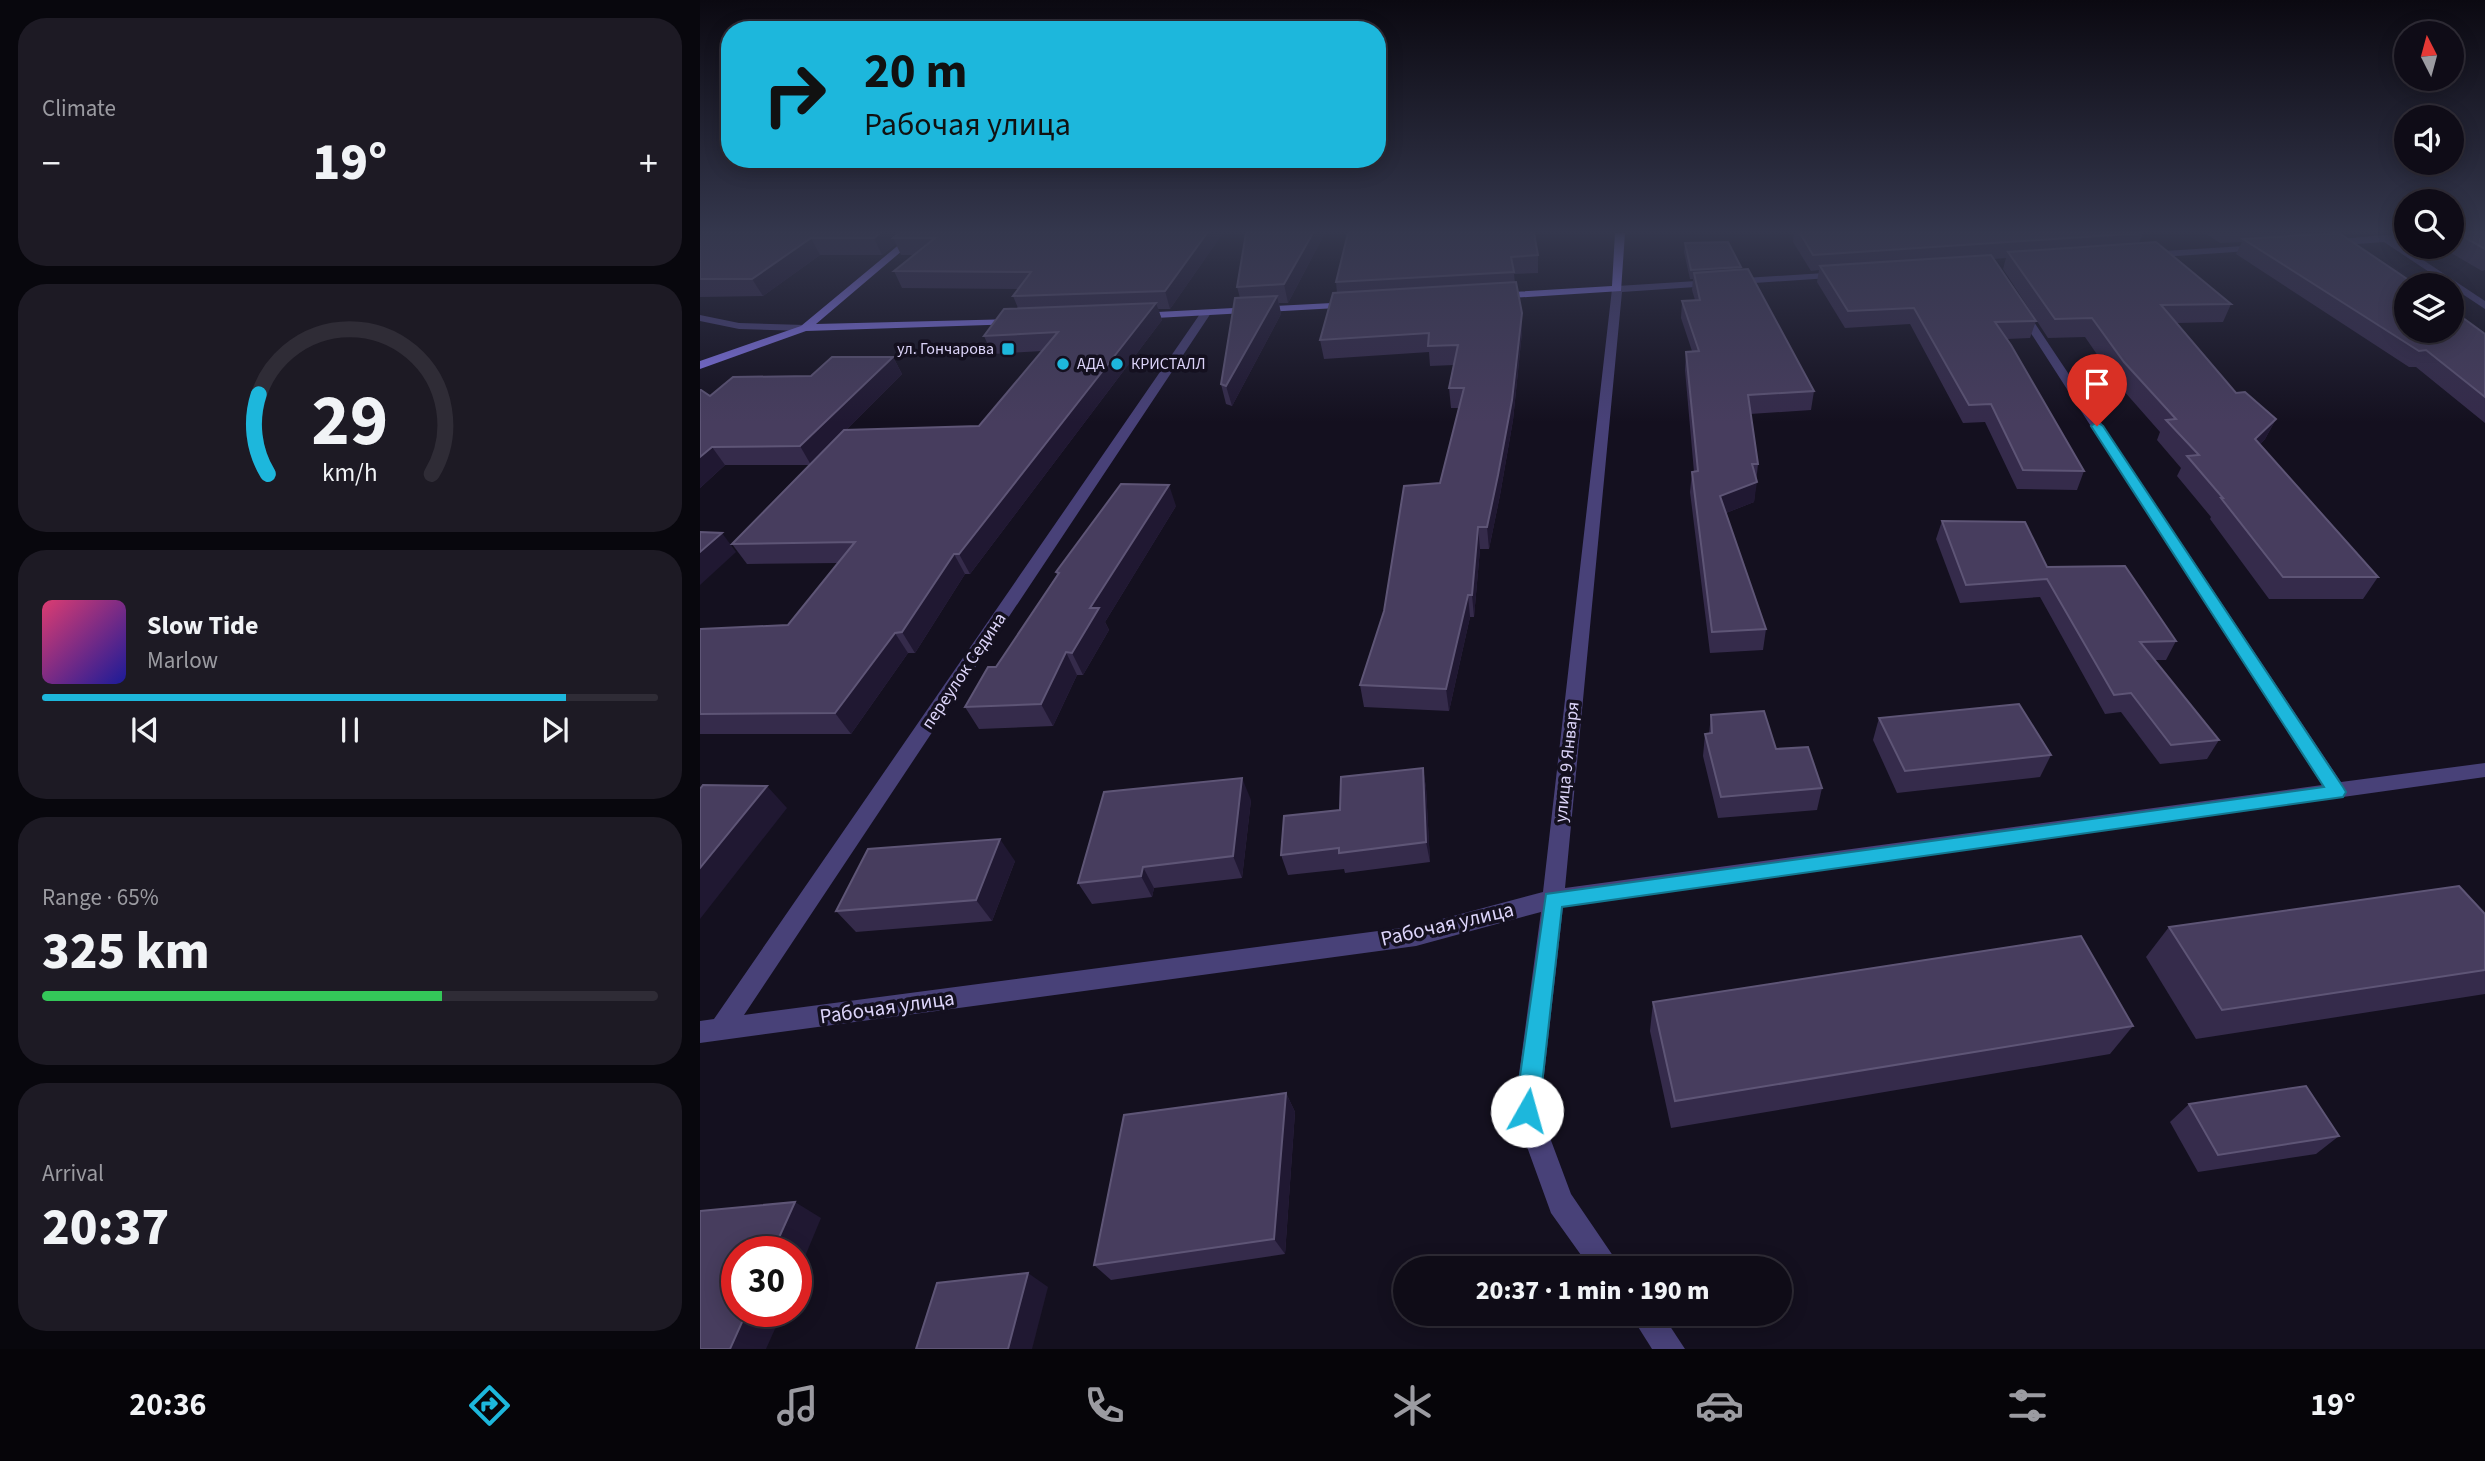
<!DOCTYPE html>
<html lang="en">
<head>
<meta charset="utf-8">
<style>
	body { margin:0; font-family:"Source Sans 3",sans-serif; background:#1d1a24; color:#f1f3f6; height:100vh; display:flex; flex-direction:column; font-size:26px; white-space:nowrap }
	* { box-sizing:border-box; margin:0 }
	p { font-size:23px; color:#9b9ba1 }
	.icon { flex:none; width:38px; height:38px; fill:none; stroke:currentColor; stroke-width:2; stroke-linecap:round; stroke-linejoin:round }
	.map { position:relative; flex:1; overflow:hidden }
	.side { display:flex; flex-direction:column; gap:18px; padding:18px; background:#08070d; width:700px }
	.side>* { flex:none }
	.banner { position:absolute; left:21px; top:21px; width:665px; height:147px; border-radius:28px; box-shadow:0 4px 18px #0003,0 0 0 2px #2f2c36; background:#1db7dc; color:#111; overflow:hidden }
	.needle { width:46px; rotate:354deg }
	.tools { position:absolute; left:1694px; top:21px; display:grid; gap:14px }
	.tools a { display:grid; place-items:center; width:70px; height:70px; border-radius:50%; background:#0f0c17; box-shadow:0 4px 18px #0003,0 0 0 2px #2f2c36; font-size:35px }
	.speed { position:absolute; left:21px; top:1236px; display:flex; gap:14px; font-size:35px; font-weight:700; text-align:center }
	.speed>* { display:grid; place-content:center; width:91px; height:91px; border-radius:50%; background:#0f0c17; box-shadow:0 4px 18px #0003,0 0 0 2px #2f2c36; line-height:1 }
	.speed .limit { border:10px solid #d22; background:#fff; color:#111 }
	.pin { position:absolute; display:grid; place-items:center; width:60px; height:60px; color:#fff; margin:-72px -30px; border-radius:50% 50% 50% 0; rotate:-45deg; box-shadow:0 0 7px #0007 }
	.pin .icon { rotate:45deg }
	.me { position:absolute; width:77px; margin:-38px; rotate:7deg; stroke-linejoin:round; filter:drop-shadow(0 0 5px #0008) }
	.turn { display:flex; align-items:center; gap:24px; height:147px; padding:0 28px; font-size:32px }
	.turn .icon { width:91px; height:91px; stroke-width:2.5 }
	.turn b { display:block; font-size:49px; line-height:60px }
	.big { font-size:52px; font-weight:800; line-height:1.1 }
	.side .card { flex:1; display:flex; flex-direction:column; justify-content:center; gap:10px; min-width:0; padding:0 24px; border-radius:28px; background:#1d1a24 }
	.side .dial { align-items:center; gap:0 }
	.dial svg { height:182px; overflow:visible; fill:none; stroke:#2f2c36; stroke-width:7; stroke-linecap:round; text-anchor:middle }
	.dial text { fill:#f1f3f6; stroke:none }
	.song { display:flex; align-items:center; gap:21px }
	.cover { width:84px; height:84px; border-radius:10px; background:linear-gradient(135deg,hsl(340 70% 55%),hsl(240 70% 35%)) }
	.played { height:7px; border-radius:4px; background:linear-gradient(90deg,#1db7dc 85%,#2f2c36 85%) }
	.keys { display:flex; justify-content:space-around; direction:ltr }
	.heat { display:flex; justify-content:space-between; align-items:center; font-size:38px; direction:ltr }
	.charge { height:10px; border-radius:5px; background:linear-gradient(90deg,#34c759 65%,#2f2c36 0) }
	.trip { position:absolute; left:693px; top:1256px; width:399px; height:70px; border-radius:35px; background:#0f0c17; box-shadow:0 4px 18px #0003,0 0 0 2px #2f2c36; font-weight:800; line-height:70px; text-align:center }
	.menu { display:flex; height:112px; justify-content:space-around; align-items:center; background:#060509; color:#9b9ba1 }
	.menu .icon { width:49px; height:49px }
	.menu .active { color:#1db7dc }
	.menu b { font-size:32px; color:#f1f3f6 }
	main { display:flex; flex:1; min-height:0 }
	.map>svg:first-child { display:block }
	.lines { fill:none; stroke-linecap:round; stroke-linejoin:round }
	.street { fill:#484178; fill-rule:evenodd }
	.secondary { fill:#8577ed; fill-rule:evenodd }
	.wall { fill:#352b4b }
	.shaded-wall { fill:#201832 }
	.building { fill:#473d5e; stroke:#5e5576; stroke-width:2 }
	.route { fill:#1db7dc; stroke:#13778f; stroke-width:2 }
	.poi-dot { fill:#1db7dc; stroke:#14101f; stroke-width:2.5 }
	.labels { text-anchor:middle; dominant-baseline:central; stroke-width:7; stroke-linejoin:round; paint-order:stroke }
	.far-poi-label { font-size:16px; fill:#dcd4f9; stroke:#14101f; text-anchor:start }
	.street-label { font-size:18px; fill:#dcd4f9; stroke:#14101f }
	.near-street-label { font-size:21px; fill:#dcd4f9; stroke:#14101f }
</style>
</head>
<body>
<main>
<section class="side">
<div class="card"><p>Climate</p>
<div class="heat"><a>−</a><b class="big">19°</b><a>+</a></div>
</div>
<div class="card dial"><svg viewBox="0 0 100 80">
<path d="M14 69A42 42 0 1 1 86 69"/>
<path d="M14 69A42 42 0 0 1 10 34" stroke="#1db7dc"/>
<text x="50" y="56" font-size="32" font-weight="700">29</text>
<text x="50" y="72" font-size="11">km/h</text>
</svg></div>
<div class="card">
<div class="song"><i class="cover"></i><div><b>Slow Tide</b><p>Marlow</p></div></div>
<div class="played"></div>
<div class="keys"><svg class="icon" aria-label="previous" viewBox="0 0 24 24"><path d="M18 5L8 12l10 7zM5 5v14"/></svg><svg class="icon" aria-label="pause" viewBox="0 0 24 24"><path d="M8 5v14M16 5v14"/></svg><svg class="icon" aria-label="next" viewBox="0 0 24 24"><path d="M6 5l10 7-10 7zM19 5v14"/></svg></div>
</div>
<div class="card"><p>Range · 65%</p><b class="big">325 km</b><div class="charge"></div></div>
<div class="card"><p>Arrival</p><b class="big">20:37</b></div>
</section>
<div class="map">
<svg width="1785" height="1349" viewBox="0 0 1785 1349">
	<rect width="100%" height="100%" fill="#14101f"/>
	<g class="lines">
		<g class="street">
			<polygon points="1684,235 1706,235 1706,241 1696,242 1785,301 1785,309 1684,242 1629,246 1624,243 1629,240"/>
			<polygon points="1560,245 1565,248 1563,250 1448,258 1443,255 1448,252"/>
			<polygon points="1140,272 1144,273 1144,277 922,292 865,888 1622,785 1316,310 1321,307 1326,310 1641,782 1785,763 1785,777 863,907 840,1111 871,1194 922,1269 891,1269 851,1213 814,1111 841,912 716,946 0,1043 0,1021 14,1019 502,311 506,310 511,313 44,1015 716,926 843,892 912,289 917,286"/>
			<polygon points="0,315 39,323 105,325 111,328 105,331 39,329 0,321"/>
			<polygon points="930,1314 962,1314 985,1349 952,1349"/>
		</g>
		<g class="secondary">
			<polygon points="213,233 223,233 116,324 316,319 320,320 320,324 106,331 0,369 0,361 101,326"/>
			<polygon points="915,233 925,233 921,291 795,299 790,296 795,293 912,286"/>
			<polygon points="651,302 656,305 655,307 438,319 433,316 438,313"/>
		</g>
	</g>
	<g class="wall">
		<polygon points="0,233 523,233 470,309 458,309 462,320 270,574 265,574 215,653 208,653 151,734 0,734 0,629 88,625 139,563 47,564 32,544 110,465 25,465 0,488 0,390 10,396 111,376 193,357 202,374 146,430 279,426 342,351 292,354 284,336 318,308 313,296 318,289 202,288 194,271 214,255 201,255 196,244 182,255 120,255 63,296 0,297"/>
		<polygon points="625,233 588,303 579,303 581,314 532,406 526,404 521,384 540,298 537,287"/>
		<polygon points="648,233 838,255 838,273 814,274 815,283 822,313 822,332 813,420 800,495 789,549 780,549 774,617 770,617 749,711 664,707 660,685 740,483 759,408 751,408 749,388 754,365 730,366 729,352 624,359 620,340 637,293 636,282"/>
		<polygon points="1094,233 1443,233 1439,243 1531,304 1523,322 1477,323 1536,393 1576,419 1565,439 1559,445 1678,577 1663,599 1569,599 1510,519 1511,517 1477,476 1481,468 1457,440 1460,432 1416,382 1385,337 1348,338 1303,269 1306,258 1293,259 1336,321 1330,338 1307,339 1384,471 1377,490 1317,489 1285,422 1263,423 1210,324 1145,328 1117,282 1119,270 1111,271 1093,242"/>
		<polygon points="1505,233 1617,233 1616,235 1785,334 1785,423 1716,367 1709,367 1536,254 1542,242 1520,243"/>
		<polygon points="1752,233 1785,233 1785,270 1782,271 1741,247 1752,247"/>
		<polygon points="985,243 1041,267 1041,270 1114,391 1111,410 1050,414 1058,464 1054,502 1026,513 1066,629 1063,650 1010,653 990,492 992,472 994,472 985,370 986,352 992,351 981,318 982,301 995,300 992,290 993,279 990,279 984,252"/>
		<polygon points="476,506 405,622 409,630 383,675 377,675 353,726 279,729 265,707 296,667 357,575 356,572"/>
		<polygon points="1242,521 1347,567 1476,641 1466,660 1454,660 1519,740 1507,759 1460,764 1421,712 1405,714 1340,597 1260,603 1236,539"/>
		<polygon points="1011,715 1076,749 1122,788 1117,810 1018,818 1003,756 1005,734 1009,734"/>
		<polygon points="1179,718 1351,755 1340,777 1197,793 1173,740"/>
		<polygon points="723,768 726,788 730,862 645,873 644,869 588,875 581,855 640,810"/>
		<polygon points="551,800 542,878 454,888 452,897 392,904 378,883"/>
		<polygon points="315,861 292,921 156,932 136,911"/>
		<polygon points="1785,914 1785,994 1496,1039 1446,957 1469,927"/>
		<polygon points="953,1002 1433,1026 1410,1054 971,1128 950,1031"/>
		<polygon points="586,1093 595,1112 585,1254 411,1280 394,1265"/>
		<polygon points="1489,1104 1639,1136 1616,1154 1498,1172 1470,1122"/>
	</g>
	<g class="shaded-wall">
		<polygon points="180,233 208,233 193,238 196,244 182,255 174,238"/>
		<polygon points="507,233 523,233 470,309 465,291"/>
		<polygon points="613,233 625,233 588,303 584,284"/>
		<polygon points="111,238 120,255 63,296 52,279"/>
		<polygon points="577,296 581,314 532,406 526,386"/>
		<polygon points="456,303 462,320 270,574 259,554"/>
		<polygon points="822,313 822,332 813,420 800,495 789,549 787,527"/>
		<polygon points="193,357 202,374 111,465 100,446"/>
		<polygon points="1576,419 1565,439 1544,460 1555,439"/>
		<polygon points="12,447 25,465 0,488 0,457"/>
		<polygon points="1057,482 1054,502 1018,516 1020,496"/>
		<polygon points="469,485 476,506 405,622 409,630 383,675 372,653 390,608"/>
		<polygon points="778,527 780,549 774,617 772,595"/>
		<polygon points="22,533 36,552 0,585 0,552"/>
		<polygon points="254,554 265,574 215,653 202,632"/>
		<polygon points="768,595 770,617 749,711 746,689"/>
		<polygon points="195,633 208,653 151,734 135,713"/>
		<polygon points="366,652 377,675 353,726 341,704"/>
		<polygon points="723,768 726,788 730,862 726,842"/>
		<polygon points="542,778 551,800 542,878 533,856"/>
		<polygon points="67,786 87,808 0,919 0,868"/>
		<polygon points="300,839 315,861 292,921 276,900"/>
		<polygon points="443,867 454,888 452,897 441,876"/>
		<polygon points="586,1093 595,1112 585,1254 574,1239"/>
		<polygon points="95,1202 121,1218 96,1278 96,1251 73,1251"/>
		<polygon points="328,1273 348,1287 332,1349 308,1349"/>
		<polygon points="47,1311 83,1311 66,1349 30,1349"/>
	</g>
	<g class="building">
		<polygon points="0,233 180,233 174,238 111,238 52,279 0,279"/>
		<polygon points="199,233 507,233 465,291 313,296 331,272 194,271 235,238 193,238"/>
		<polygon points="546,233 613,233 584,284 537,287"/>
		<polygon points="648,233 834,233 838,255 811,257 814,272 636,282"/>
		<polygon points="1100,233 1443,233 1113,255"/>
		<polygon points="1639,233 1716,285 1706,285 1706,331 1752,331 1752,310 1785,334 1785,397 1726,350 1719,351 1543,239"/>
		<polygon points="1757,233 1785,233 1785,249"/>
		<polygon points="1028,242 1041,267 991,270 985,243"/>
		<polygon points="1456,242 1531,304 1461,305 1536,393 1545,392 1576,419 1555,439 1678,577 1583,577 1521,498 1523,498 1487,456 1499,455 1466,420 1476,419 1424,362 1392,318 1355,319 1308,252"/>
		<polygon points="1291,255 1336,321 1295,322 1311,345 1384,471 1323,470 1291,404 1269,405 1214,308 1148,311 1120,266"/>
		<polygon points="1048,269 1114,391 1048,395 1058,464 1052,464 1057,482 1020,496 1066,629 1012,632 992,472 998,471 986,352 999,351 982,301 1000,300 994,273"/>
		<polygon points="816,282 822,313 812,400 798,475 787,527 778,527 772,595 768,595 746,689 660,685 684,611 704,486 740,483 764,388 749,388 758,345 728,346 729,333 620,340 633,293"/>
		<polygon points="577,296 526,386 521,384 535,298"/>
		<polygon points="456,303 259,554 254,554 202,632 195,633 135,713 0,714 0,629 88,625 155,542 32,544 144,430 279,426 358,332 284,336 304,309"/>
		<polygon points="132,357 193,357 100,446 12,447 0,457 0,390 1,390 10,396 33,377 111,376"/>
		<polygon points="421,484 469,485 390,608 399,608 372,653 366,652 341,704 265,707 288,667 296,667 359,573 356,572"/>
		<polygon points="1242,521 1325,522 1347,567 1425,566 1476,641 1440,642 1519,740 1471,745 1431,693 1414,695 1347,579 1266,585"/>
		<polygon points="0,532 22,533 0,552"/>
		<polygon points="1319,704 1351,755 1205,771 1179,718"/>
		<polygon points="1064,711 1076,749 1108,747 1122,788 1021,797 1005,734 1012,733 1011,715"/>
		<polygon points="723,768 726,842 639,853 639,848 581,855 584,816 640,810 641,777"/>
		<polygon points="542,778 533,856 443,867 441,876 378,883 404,792"/>
		<polygon points="3,785 67,786 0,868 0,789"/>
		<polygon points="300,839 276,900 136,911 168,849"/>
		<polygon points="1759,886 1785,914 1785,970 1522,1010 1469,927"/>
		<polygon points="1381,936 1433,1026 975,1101 953,1002"/>
		<polygon points="1606,1086 1639,1136 1518,1155 1489,1104"/>
		<polygon points="586,1093 574,1239 394,1265 424,1115"/>
		<polygon points="95,1202 73,1251 37,1251 37,1311 47,1311 30,1349 0,1349 0,1211"/>
		<polygon points="328,1273 308,1349 216,1349 237,1283"/>
	</g>
	<linearGradient id="sky" x2="0" y2="1"><stop stop-color="#0b0911"/><stop offset="0.55" stop-color="#34374d"/><stop offset="1" stop-color="#34374d" stop-opacity="0"/></linearGradient>
	<rect width="1785" height="422" fill="url(#sky)"/>
	<polygon class="route" points="1397,422 1403,426 1643,787 1646,792 1643,797 862,907 839,1111 835,1119 827,1122 819,1119 815,1111 846,894 1624,787 1391,426"/>
	<g class="poi-dot">
		<rect x="301" y="342" width="14" height="14" rx="3.5"/>
		<circle cx="363" cy="364" r="7"/>
		<circle cx="417" cy="364" r="7"/>
	</g>
	<g class="labels">
		<g class="far-poi-label">
			<text x="294" y="349" text-anchor="end">ул. Гончарова</text>
			<text x="377" y="364">АДА</text>
			<text x="431" y="364">КРИСТАЛЛ</text>
		</g>
		<g class="street-label">
			<text transform="translate(264 671) rotate(-56)">переулок Седина</text>
			<text transform="translate(867 762) rotate(-84)">улица 9 Января</text>
		</g>
		<g class="near-street-label">
			<text transform="translate(747 924) rotate(-13)">Рабочая улица</text>
			<text transform="translate(187 1007) rotate(-8)">Рабочая улица</text>
		</g>
	</g>
</svg>
<div class="tools">
<a><svg class="needle" viewBox="-14 -14 28 28"><path d="M0-13l5 13h-10z" fill="#e53935"/><path d="M0 13l5-13h-10z" fill="#9b9ba1"/></svg></a>
<a><svg class="icon" aria-label="sound" viewBox="0 0 24 24"><path d="M4 9h4l5-4v14l-5-4H4zM17 9q2 3 0 6"/></svg></a>
<a><svg class="icon" aria-label="search" viewBox="0 0 24 24"><circle cx="10" cy="10" r="6"/><path d="M15 15l6 6"/></svg></a>
<a><svg class="icon" aria-label="layers" viewBox="0 0 24 24"><path d="M12 4l9 5-9 5-9-5zM3 14l9 5 9-5"/></svg></a>
</div>
<div class="speed"><div class="limit">30</div></div>
<div class="pin" style="left:1397px;top:426px;background:#d93025"><svg class="icon" aria-label="arrive" viewBox="0 0 24 24"><path d="M6 21V4h12l-3 4 3 4H6"/></svg></div>
<svg class="me" style="left:827px;top:1111px" viewBox="-20 -20 40 40"><circle r="19" fill="#fff"/><path d="M0-13L10 11 0 6-10 11z" fill="#1db7dc"/></svg>
<div class="trip">20:37 · 1 min · 190 m</div>
<div class="banner">
<div class="turn"><svg class="icon" aria-label="right" viewBox="0 0 24 24"><path d="M7 20v-9h11M14 6l5 5-5 5"/></svg><div><b>20 m</b>Рабочая улица</div></div>
</div>
</div>
</main>
<nav class="menu">
<b>20:36</b>
<svg class="icon active" aria-label="directions" viewBox="0 0 24 24"><path d="M12 3l9 9-9 9-9-9zM9 14v-3h6M13 9l2 2-2 2"/></svg>
<svg class="icon" aria-label="music" viewBox="0 0 24 24"><path d="M9 18V5l10-2v13"/><circle cx="6" cy="18" r="3"/><circle cx="16" cy="16" r="3"/></svg>
<svg class="icon" aria-label="phone" viewBox="0 0 24 24"><path d="M5 4h4l2 5-3 2q2 4 5 5l2-3 5 2v4C11 20 4 13 5 4z"/></svg>
<svg class="icon" aria-label="climate" viewBox="0 0 24 24"><path d="M12 3v18M4 7l16 10M4 17L20 7"/></svg>
<svg class="icon" aria-label="car" viewBox="0 0 24 24"><path d="M5 17H2v-5l4-1 3-4h7l3 4 3 1v5h-3M9 17h6M6 11h13"/><circle cx="7" cy="17" r="2"/><circle cx="17" cy="17" r="2"/></svg>
<svg class="icon" aria-label="filters" viewBox="0 0 24 24"><path d="M4 7h16M4 17h16"/><circle cx="9" cy="7" r="2"/><circle cx="15" cy="17" r="2"/></svg>
<b>19°</b>
</nav>
</body>
</html>
